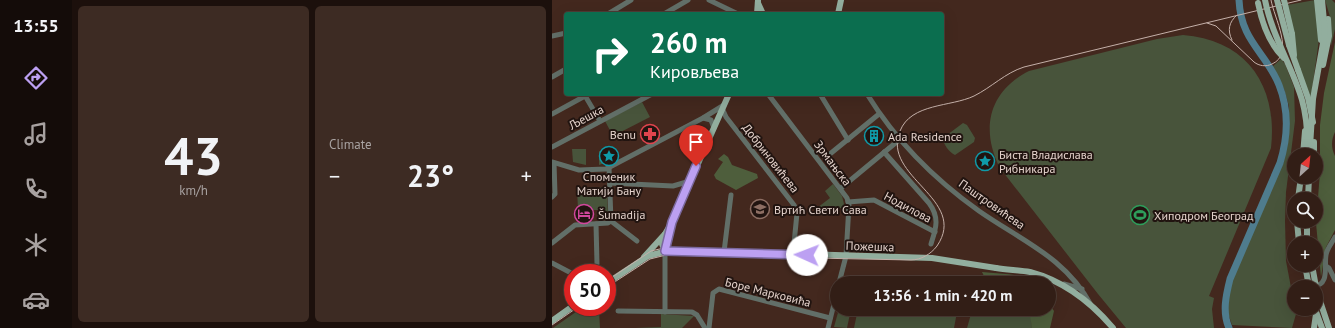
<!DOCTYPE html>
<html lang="en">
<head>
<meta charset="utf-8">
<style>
	body { margin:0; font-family:"PT Sans",sans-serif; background:#3d2b23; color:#f1f3f6; height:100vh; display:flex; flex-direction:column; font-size:15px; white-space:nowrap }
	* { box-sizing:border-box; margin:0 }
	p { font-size:13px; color:#a8a2a1 }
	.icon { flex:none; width:22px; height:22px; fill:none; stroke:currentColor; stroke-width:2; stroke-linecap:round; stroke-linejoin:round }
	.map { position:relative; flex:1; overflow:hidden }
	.details { display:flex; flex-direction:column; gap:6px; padding:6px; background:#1c100c; width:480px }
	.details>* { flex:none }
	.top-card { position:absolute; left:12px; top:12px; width:380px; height:84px; border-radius:4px; box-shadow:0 4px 16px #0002,0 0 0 1px #4d3c35; background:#0b6e4f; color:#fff; overflow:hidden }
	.needle { width:26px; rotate:27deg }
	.tools { position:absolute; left:735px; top:148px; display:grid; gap:8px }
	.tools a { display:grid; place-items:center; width:36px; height:36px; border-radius:50%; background:#321e16; box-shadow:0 4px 16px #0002,0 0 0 1px #4d3c35; font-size:20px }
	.speed { position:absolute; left:12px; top:264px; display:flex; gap:8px; font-size:20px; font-weight:700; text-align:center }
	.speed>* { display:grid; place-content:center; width:52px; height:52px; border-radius:50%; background:#321e16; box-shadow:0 4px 16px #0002,0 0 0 1px #4d3c35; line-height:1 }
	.speed .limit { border:6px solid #d22; background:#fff; color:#111 }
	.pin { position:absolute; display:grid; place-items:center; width:34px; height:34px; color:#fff; margin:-41px -17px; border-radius:50% 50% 50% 0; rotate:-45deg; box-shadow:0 0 4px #0007 }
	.pin .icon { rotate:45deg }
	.me { position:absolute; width:44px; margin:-22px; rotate:272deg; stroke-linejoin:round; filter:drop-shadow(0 0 3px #0008) }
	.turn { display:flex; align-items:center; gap:14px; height:84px; padding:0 20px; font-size:18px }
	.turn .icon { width:52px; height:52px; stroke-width:2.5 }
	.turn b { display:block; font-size:28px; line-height:34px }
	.big { font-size:30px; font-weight:700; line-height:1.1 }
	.details .tile { flex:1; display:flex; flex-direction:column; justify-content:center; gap:6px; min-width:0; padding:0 14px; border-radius:6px; background:#3d2b23 }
	.details .dial { align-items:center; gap:0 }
	.dial b { font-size:52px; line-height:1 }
	.heat { display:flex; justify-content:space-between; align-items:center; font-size:22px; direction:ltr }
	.details .tiles { flex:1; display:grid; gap:6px; grid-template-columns:repeat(2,1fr) }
	.trip { position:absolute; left:278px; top:276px; width:226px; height:40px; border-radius:20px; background:#321e16; box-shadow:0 4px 16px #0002,0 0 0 1px #4d3c35; font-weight:700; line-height:40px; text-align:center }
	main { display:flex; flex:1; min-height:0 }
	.menu { display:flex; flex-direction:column; width:72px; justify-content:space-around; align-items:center; background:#140c09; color:#a8a2a1 }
	.menu .icon { width:28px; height:28px }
	.menu .on { color:#bca0f2 }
	.menu b { font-size:18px; color:#f1f3f6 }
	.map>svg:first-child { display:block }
	.green { fill:#48543b }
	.forest { fill:#4e5e3c }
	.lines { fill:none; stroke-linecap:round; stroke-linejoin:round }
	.river { stroke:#4f7c8e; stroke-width:7 }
	.minor { stroke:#626f68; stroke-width:5 }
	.major { stroke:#92ae9e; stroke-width:6 }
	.tram { stroke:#c4b0a9; stroke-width:1 }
	.major-bridge { stroke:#92ae9e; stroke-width:6 }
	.route-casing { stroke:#7a689d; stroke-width:10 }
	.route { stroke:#bca0f2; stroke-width:7 }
	.labels { text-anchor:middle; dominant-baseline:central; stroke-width:4; stroke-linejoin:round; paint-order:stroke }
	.street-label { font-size:12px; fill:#e5d3cc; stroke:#211410 }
	.poi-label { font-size:12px; fill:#e5d3cc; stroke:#211410; text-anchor:start }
</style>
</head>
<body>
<main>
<nav class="menu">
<b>13:55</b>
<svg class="icon on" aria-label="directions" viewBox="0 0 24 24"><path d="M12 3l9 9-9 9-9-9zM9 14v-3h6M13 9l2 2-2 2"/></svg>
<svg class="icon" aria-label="music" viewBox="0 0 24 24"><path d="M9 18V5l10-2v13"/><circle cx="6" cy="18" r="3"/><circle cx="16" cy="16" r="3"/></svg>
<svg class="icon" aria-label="phone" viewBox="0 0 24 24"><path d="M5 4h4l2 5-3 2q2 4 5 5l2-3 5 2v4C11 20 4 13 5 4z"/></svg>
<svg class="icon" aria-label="climate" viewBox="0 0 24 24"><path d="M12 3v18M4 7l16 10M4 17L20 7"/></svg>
<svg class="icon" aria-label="car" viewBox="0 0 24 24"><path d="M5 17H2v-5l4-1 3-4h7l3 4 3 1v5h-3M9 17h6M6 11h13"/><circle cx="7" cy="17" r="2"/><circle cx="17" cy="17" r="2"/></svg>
</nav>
<section class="details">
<div class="tiles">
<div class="tile dial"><b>43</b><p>km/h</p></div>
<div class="tile"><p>Climate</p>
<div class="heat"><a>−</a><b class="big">23°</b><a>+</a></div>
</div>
</div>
</section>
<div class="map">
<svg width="783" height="328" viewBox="0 0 783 328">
	<rect width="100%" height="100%" fill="#43281e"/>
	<g class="green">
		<polygon points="763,0 767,39 759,98 743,58 742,32 735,5"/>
		<polygon points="773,0 780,0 783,3 783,29 779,46 779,20"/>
		<path d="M631 35C695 40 726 86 719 148L657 296 662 298 660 309 662 328H574L546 294 448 168C428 129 437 91 477 71L605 39Z"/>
		<polygon points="729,59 733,64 742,87 743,121 734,192 733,221 734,261 744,314 740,328 680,325 673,304 685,267 735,146 737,106 732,89 720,67"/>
		<polygon points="90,102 98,117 61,136 53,121"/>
		<path d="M411 123 415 125 423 138 422 142 403 155C397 152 391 144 391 138Z"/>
		<polygon points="20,149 34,149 34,165 21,162"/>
		<polygon points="61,150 65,156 59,159 57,155 55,156 57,161 47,165 47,151"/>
		<polygon points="281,184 290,196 293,208 265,208 278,198 273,191"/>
		<polygon points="55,187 56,216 52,216 52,210 26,210 25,188"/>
		<polygon points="31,307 41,307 41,313 47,311 48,328 1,328"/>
		<polygon points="287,309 299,309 295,328 282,327"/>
		<polygon points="306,309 335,309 355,313 356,309 392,309 405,312 402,328 302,328"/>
		<polygon points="418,309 479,309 480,328 415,328 419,314"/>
		<polygon points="109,314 142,316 130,328 83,328 109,327"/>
	</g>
	<g class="forest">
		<path d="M783 42V132C779 140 779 148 783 156V230L774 247 769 277 764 223 768 172V125L772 93Z"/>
		<polygon points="172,154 176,157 180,165 205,174 206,178 184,190 164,179 162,175 171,162 166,159"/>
		<path d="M430 272C450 274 473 274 492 283H440L433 278Z"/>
		<polygon points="497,304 502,311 498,328 480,328 477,309 497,309"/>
	</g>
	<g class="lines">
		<path class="river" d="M677 328C670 312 674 295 678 279L728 163C736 137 737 110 727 85 714 52 689 42 687 0"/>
		<g class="minor">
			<polyline points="157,0 186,14"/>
			<polyline points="56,14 79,0"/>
			<polyline points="112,14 136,0"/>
			<polyline points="0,36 14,33"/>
			<polyline points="0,77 14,69"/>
			<polyline points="32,94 48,121"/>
			<polyline points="216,94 295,198 297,205 294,256 287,283"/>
			<polyline points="268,94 296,140"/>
			<path d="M315 94C344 141 382 179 427 211 470 241 513 257 539 305"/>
			<polyline points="170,108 174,117 242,205 245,213 241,254"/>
			<polyline points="0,114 33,96"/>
			<polyline points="151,118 159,120 162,128"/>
			<polyline points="0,147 100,94"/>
			<path d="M332 152 377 203C388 218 384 228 379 244"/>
			<polyline points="273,158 327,114"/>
			<polyline points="0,162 27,170 54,169 151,118 172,105"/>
			<polyline points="57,167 59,221"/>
			<polyline points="58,183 121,186 138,181"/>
			<polyline points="289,188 347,140"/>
			<polyline points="0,197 3,194 2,163"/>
			<polyline points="296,202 322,200 383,232"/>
			<polyline points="59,221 85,241"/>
			<polyline points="44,224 45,264"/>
			<polyline points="0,243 23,225 56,223 59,221"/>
			<polyline points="172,252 179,195"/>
			<polyline points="0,263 21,274"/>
			<polyline points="774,266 777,268 783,280"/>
			<polyline points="512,284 530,289"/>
			<path d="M761 286C778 286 772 266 774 255 775 248 780 243 783 237"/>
			<polyline points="66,311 140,312 145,315 153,328"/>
			<polyline points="113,312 113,251"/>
			<polyline points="157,328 161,293 167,289 278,318"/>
			<polyline points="276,328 285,292"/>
		</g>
		<g class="major">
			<polyline points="765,0 769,40"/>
			<polyline points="206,3 211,14"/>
			<polyline points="205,14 206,0"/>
			<polyline points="286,14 289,0"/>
			<polyline points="740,34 742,55"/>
			<polyline points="737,45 746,70"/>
			<polyline points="771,65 777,36 776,19"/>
			<polyline points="758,147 761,99 773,32 770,0"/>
			<polyline points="751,155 753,131"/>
			<polyline points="762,155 762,142"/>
			<polyline points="746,199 749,177"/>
			<polyline points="756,199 757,177"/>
			<polyline points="745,221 747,243"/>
			<polyline points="755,221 755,243"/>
			<polyline points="113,251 110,244 113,234 120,222 177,94"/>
			<polyline points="113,251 118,231"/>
			<polyline points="92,257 112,235"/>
			<polyline points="753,265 757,287"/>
			<polyline points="55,283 96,256 119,250 380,258 444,268"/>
			<polyline points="764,289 777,328"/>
			<polyline points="763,309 770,328"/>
			<polyline points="0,321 21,306"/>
			<polyline points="762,328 764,314"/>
		</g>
		<g class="tram">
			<path d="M655 23 664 26 702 62C707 66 714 67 720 64 743 54 722 18 719 0"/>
			<path d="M680 40C675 30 677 22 685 15"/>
			<polyline points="59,278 99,251 112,248 136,248"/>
			<path d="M55 287 98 259 114 255 359 260C369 260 379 254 385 246 417 199 329 177 348 131 359 103 399 107 422 96 440 87 453 73 472 67L749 0"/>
			<polyline points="0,325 26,307"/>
		</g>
		<g class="major-bridge">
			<path d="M713 0C720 36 740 66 750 100 755 118 756 136 755 155"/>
			<polyline points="725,0 737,45"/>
			<polyline points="732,0 740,34"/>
			<path d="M706 3C710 23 717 44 732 58"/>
			<polyline points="746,70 756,98 761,122"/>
			<polyline points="760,265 764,287"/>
			<path d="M444 268C455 270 467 270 478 272 512 281 539 302 561 328"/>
		</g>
	</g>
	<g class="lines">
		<g class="route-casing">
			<polyline id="route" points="144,166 120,222 113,251 255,255"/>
		</g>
		<use href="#route" class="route"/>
	</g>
	<defs>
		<g id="pharmacy-ring" transform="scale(1)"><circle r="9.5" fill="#211410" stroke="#e0444e" stroke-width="1.5"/><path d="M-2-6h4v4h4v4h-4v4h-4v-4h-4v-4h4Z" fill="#e0444e"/></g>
		<g id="building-ring" transform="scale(1)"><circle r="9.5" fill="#211410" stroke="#0f9aa8" stroke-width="1.5"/><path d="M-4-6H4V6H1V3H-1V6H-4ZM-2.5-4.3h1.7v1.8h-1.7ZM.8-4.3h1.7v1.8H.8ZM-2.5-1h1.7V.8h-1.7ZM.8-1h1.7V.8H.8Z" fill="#0f9aa8"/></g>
		<g id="sight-ring" transform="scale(1)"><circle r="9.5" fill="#211410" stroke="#0f9aa8" stroke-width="1.5"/><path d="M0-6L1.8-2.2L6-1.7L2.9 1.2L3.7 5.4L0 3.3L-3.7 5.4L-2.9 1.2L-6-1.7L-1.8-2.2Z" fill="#0f9aa8"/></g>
		<g id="school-ring" transform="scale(1)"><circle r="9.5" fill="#211410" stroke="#8d6e63" stroke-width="1.5"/><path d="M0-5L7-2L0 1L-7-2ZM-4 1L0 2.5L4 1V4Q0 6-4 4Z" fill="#8d6e63"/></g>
		<g id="hotel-ring" transform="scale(1)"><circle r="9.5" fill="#211410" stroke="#d1479c" stroke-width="1.5"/><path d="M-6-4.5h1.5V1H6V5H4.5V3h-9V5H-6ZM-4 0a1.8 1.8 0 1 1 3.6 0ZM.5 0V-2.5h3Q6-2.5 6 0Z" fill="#d1479c"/></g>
		<g id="stadium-ring" transform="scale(1)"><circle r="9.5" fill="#211410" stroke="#2e9e5b" stroke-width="1.5"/><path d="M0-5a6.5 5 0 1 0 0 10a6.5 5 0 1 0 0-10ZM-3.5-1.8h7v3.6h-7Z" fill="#2e9e5b"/></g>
	</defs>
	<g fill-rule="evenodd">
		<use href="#pharmacy-ring" x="98" y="134"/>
		<use href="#building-ring" x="322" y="136"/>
		<use href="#sight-ring" x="57" y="156"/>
		<use href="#sight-ring" x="433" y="161"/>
		<use href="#school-ring" x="208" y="209"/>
		<use href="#hotel-ring" x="32" y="214"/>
		<use href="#stadium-ring" x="588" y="215"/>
	</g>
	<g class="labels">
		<g class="street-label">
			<text transform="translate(34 117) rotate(-29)">Љешка</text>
			<text transform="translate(219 158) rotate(52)">Добриновићева</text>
			<text transform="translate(281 163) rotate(53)">Зрмањска</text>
			<text transform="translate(440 204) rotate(35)">Паштровићева</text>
			<text transform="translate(356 207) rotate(28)">Нодилова</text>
			<text transform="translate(318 246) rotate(2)">Пожешка</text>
			<text transform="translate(216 292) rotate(14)">Боре Марковића</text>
		</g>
		<g class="poi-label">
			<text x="84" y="134" text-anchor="end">Benu</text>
			<text x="336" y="136">Ada Residence</text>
			<text x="447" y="154">Биста Владислава<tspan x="447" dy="14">Рибникара</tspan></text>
			<text x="57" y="176" text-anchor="middle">Споменик<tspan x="57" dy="14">Матији Бану</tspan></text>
			<text x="222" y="209">Вртић Свети Сава</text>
			<text x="46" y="214">Šumadija</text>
			<text x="602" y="215">Хиподром Београд</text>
		</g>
	</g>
</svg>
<div class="tools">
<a><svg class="needle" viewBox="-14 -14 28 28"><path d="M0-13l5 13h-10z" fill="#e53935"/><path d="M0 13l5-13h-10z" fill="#a8a2a1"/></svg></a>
<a><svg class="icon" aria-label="search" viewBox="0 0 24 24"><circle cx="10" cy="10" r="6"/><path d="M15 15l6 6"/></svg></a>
<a>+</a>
<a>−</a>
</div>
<div class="speed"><div class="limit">50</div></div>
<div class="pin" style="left:144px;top:166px;background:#d93025"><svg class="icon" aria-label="arrive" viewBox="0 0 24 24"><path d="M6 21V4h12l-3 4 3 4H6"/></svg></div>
<svg class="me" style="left:255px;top:255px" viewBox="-20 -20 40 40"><circle r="19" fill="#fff"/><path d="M0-13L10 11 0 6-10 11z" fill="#bca0f2"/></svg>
<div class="trip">13:56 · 1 min · 420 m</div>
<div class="top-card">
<div class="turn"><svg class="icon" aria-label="right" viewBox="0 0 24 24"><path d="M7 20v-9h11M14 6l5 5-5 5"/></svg><div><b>260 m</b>Кировљева</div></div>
</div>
</div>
</main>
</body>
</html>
